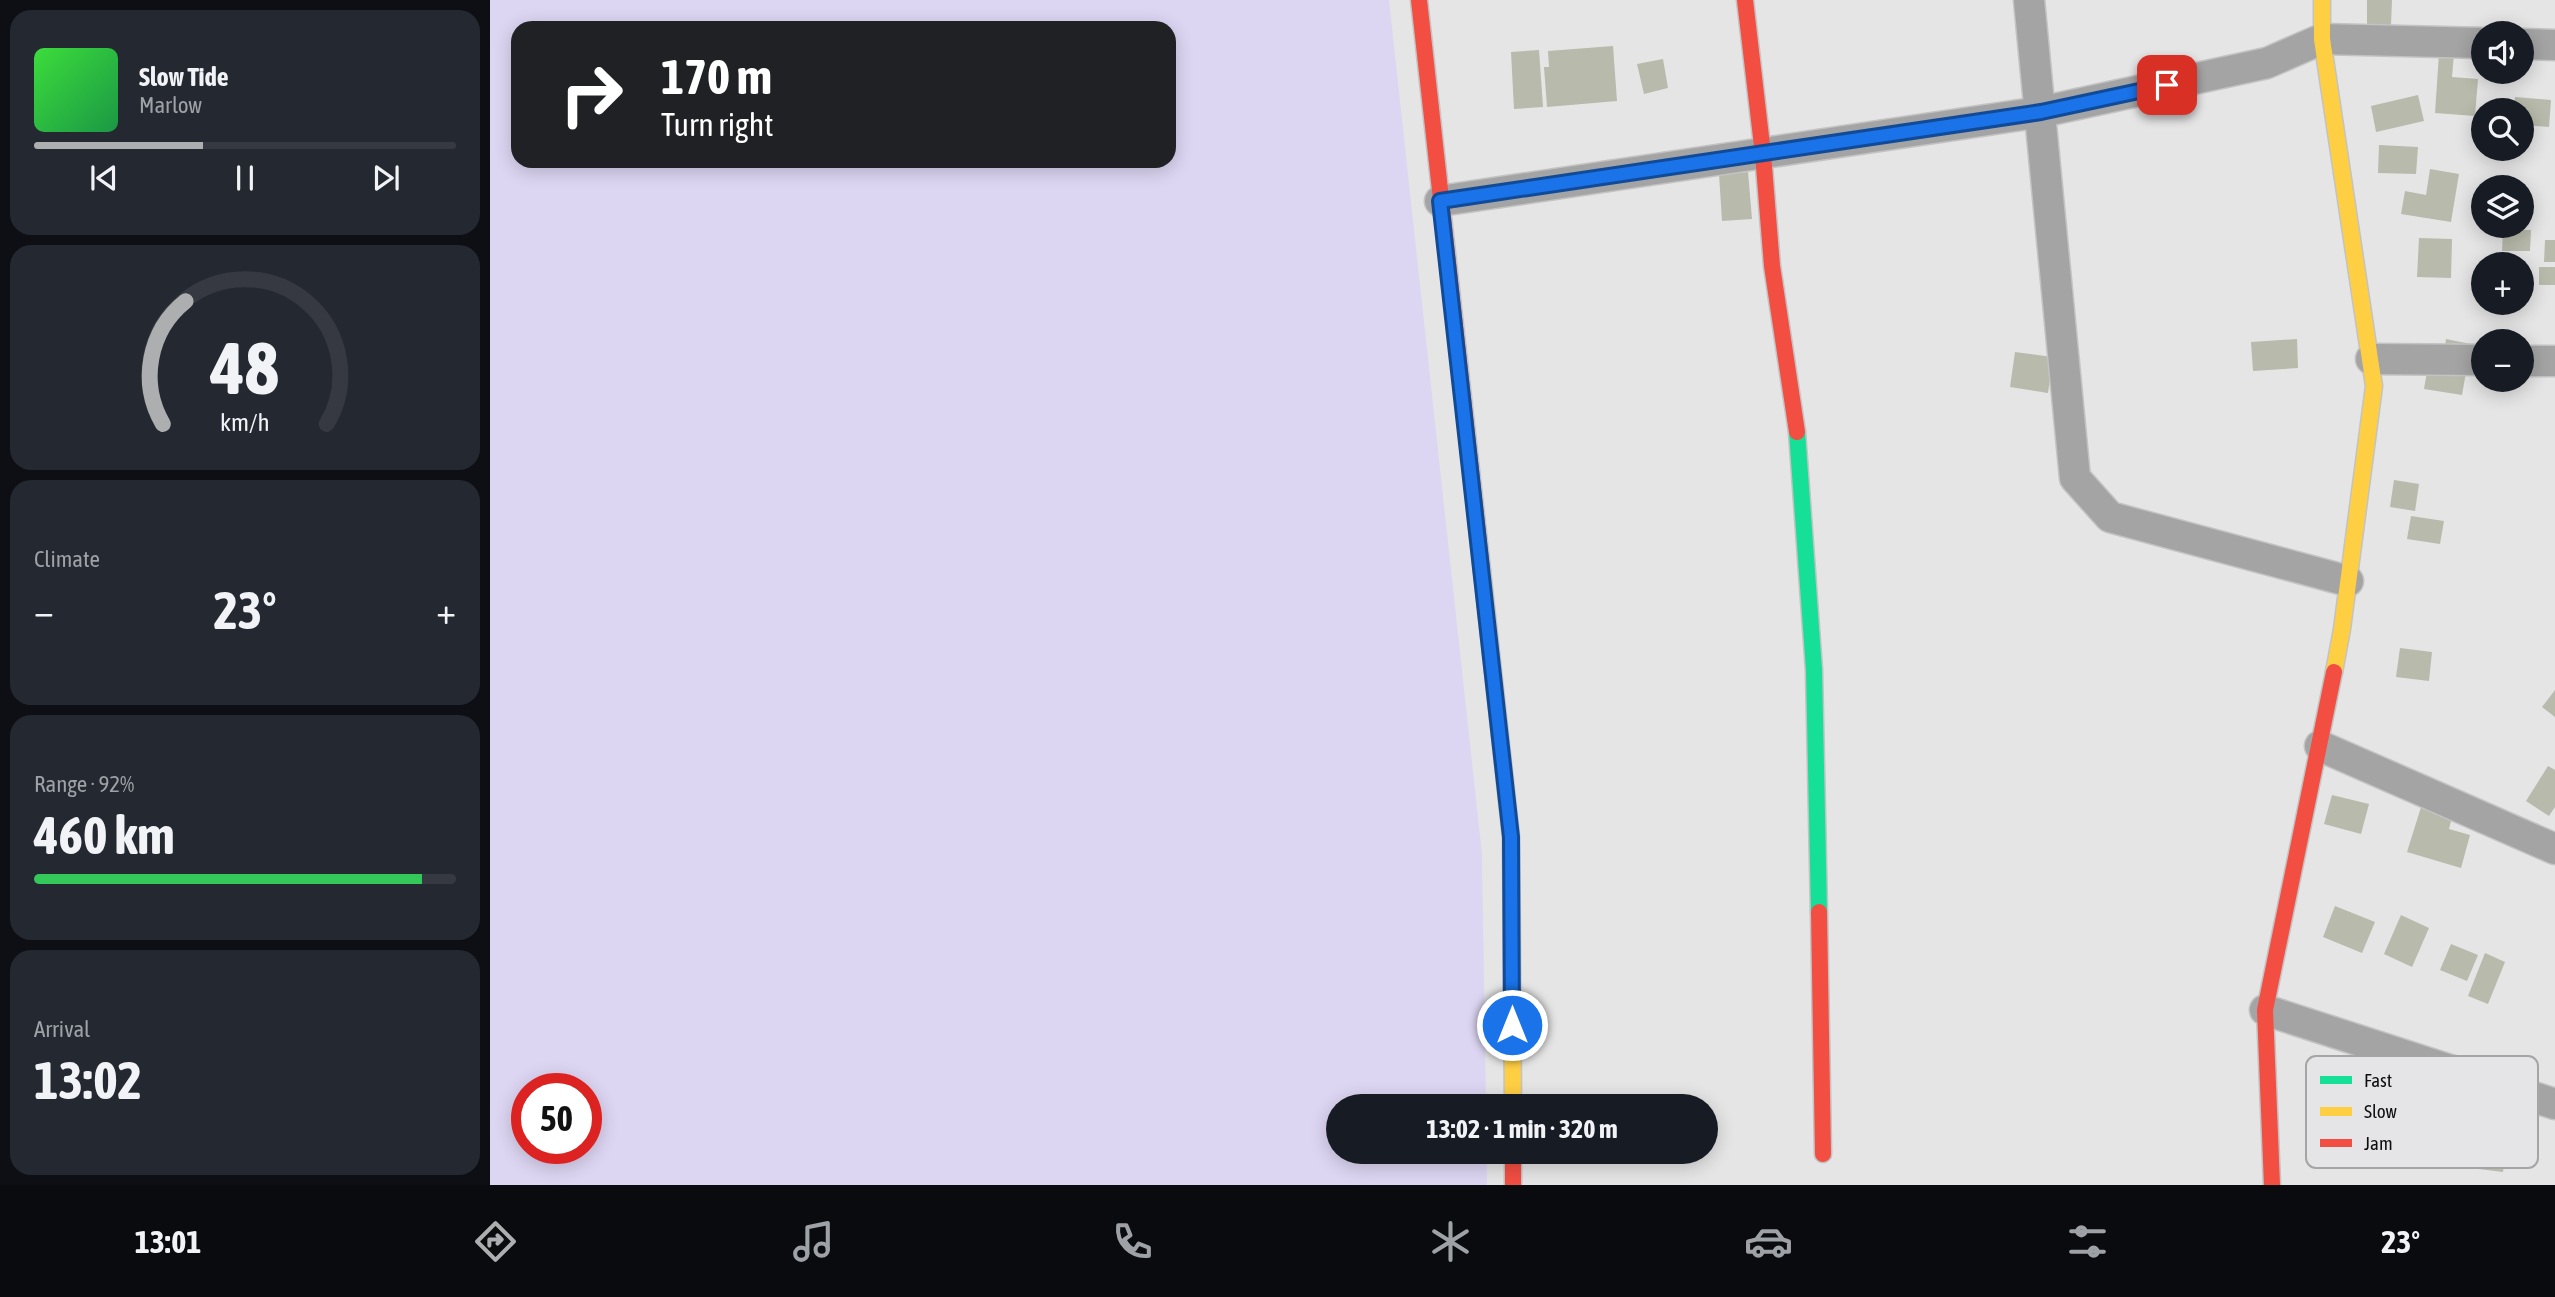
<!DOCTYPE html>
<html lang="en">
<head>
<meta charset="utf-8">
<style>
	body { margin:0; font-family:"Asap Condensed",sans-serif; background:#242831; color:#f1f3f6; height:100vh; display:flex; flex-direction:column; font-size:26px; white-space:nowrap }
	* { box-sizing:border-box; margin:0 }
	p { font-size:23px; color:#9ea1a6 }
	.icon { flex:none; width:38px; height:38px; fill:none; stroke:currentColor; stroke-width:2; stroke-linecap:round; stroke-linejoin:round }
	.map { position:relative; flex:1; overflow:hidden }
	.drawer { display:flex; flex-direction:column; gap:10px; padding:10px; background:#0d0f14; width:490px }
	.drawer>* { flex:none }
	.hud { position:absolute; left:21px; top:21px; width:665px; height:147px; border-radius:21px; box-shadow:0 4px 18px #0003; background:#202124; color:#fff; overflow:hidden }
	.fabs { position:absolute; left:1981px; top:21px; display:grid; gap:14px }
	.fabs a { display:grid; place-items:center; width:63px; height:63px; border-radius:50%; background:#171b24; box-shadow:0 4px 18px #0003; font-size:35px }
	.speed { position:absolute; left:21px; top:1073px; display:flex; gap:14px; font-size:35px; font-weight:700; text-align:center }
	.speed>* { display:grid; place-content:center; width:91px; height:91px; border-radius:50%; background:#171b24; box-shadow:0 4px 18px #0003; line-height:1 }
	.speed .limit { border:10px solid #d22; background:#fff; color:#111 }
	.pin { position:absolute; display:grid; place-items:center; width:60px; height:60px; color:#fff; margin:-30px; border-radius:14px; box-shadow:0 4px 10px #0006 }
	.me { position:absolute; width:77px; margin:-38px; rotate:0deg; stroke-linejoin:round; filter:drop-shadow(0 0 5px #0008) }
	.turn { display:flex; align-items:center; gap:24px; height:147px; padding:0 35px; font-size:32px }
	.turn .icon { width:91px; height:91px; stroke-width:2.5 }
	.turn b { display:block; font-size:49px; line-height:60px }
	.big { font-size:52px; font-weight:700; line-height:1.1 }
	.drawer .card { flex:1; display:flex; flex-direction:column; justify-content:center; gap:10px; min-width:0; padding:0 24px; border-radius:21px; background:#242831 }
	.drawer .dial { align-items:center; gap:0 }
	.dial svg { height:182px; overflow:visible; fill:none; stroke:#363941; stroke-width:7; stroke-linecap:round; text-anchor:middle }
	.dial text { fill:#f1f3f6; stroke:none }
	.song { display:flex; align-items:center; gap:21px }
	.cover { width:84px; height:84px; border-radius:10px; background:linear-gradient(135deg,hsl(120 70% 55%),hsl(140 70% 35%)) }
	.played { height:7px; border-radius:4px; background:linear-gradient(90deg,#adaeb0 40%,#363941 40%) }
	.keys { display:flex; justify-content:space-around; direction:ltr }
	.heat { display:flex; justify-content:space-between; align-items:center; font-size:38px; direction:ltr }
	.charge { height:10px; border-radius:5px; background:linear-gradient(90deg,#34c759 92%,#363941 0) }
	.trip { position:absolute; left:836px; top:1094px; width:392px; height:70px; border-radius:35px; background:#171b24; box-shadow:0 4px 18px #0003; font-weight:700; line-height:70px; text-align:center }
	.tab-bar { display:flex; height:112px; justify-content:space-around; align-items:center; background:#090b0e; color:#9ea1a6 }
	.tab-bar .icon { width:49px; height:49px }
	.tab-bar .on { color:#adaeb0 }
	.tab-bar b { font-size:32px; color:#f1f3f6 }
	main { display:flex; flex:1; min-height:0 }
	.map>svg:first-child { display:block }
	.green { fill:#ddd6f3; fill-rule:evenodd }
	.building { fill:#b8baab }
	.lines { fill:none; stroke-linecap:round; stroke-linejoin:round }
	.street-casing { stroke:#c3c3c4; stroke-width:33 }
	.fast-casing { stroke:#c3c3c4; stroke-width:19 }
	.slow-casing { stroke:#c3c3c4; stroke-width:19 }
	.jam-casing { stroke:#c3c3c4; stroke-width:19 }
	.street { stroke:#a4a4a5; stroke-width:30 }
	.fast { stroke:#16e098; stroke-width:16 }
	.slow { stroke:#ffcf43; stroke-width:16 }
	.jam { stroke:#f24e42; stroke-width:16 }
	.route-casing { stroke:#114b97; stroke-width:18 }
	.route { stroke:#1a73e8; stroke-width:12 }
	.key { fill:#e5e4e7; stroke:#a5a4a6; stroke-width:2 }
	.key-label { font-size:19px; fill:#0f0e10 }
</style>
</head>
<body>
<main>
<section class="drawer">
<div class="card">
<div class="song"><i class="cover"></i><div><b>Slow Tide</b><p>Marlow</p></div></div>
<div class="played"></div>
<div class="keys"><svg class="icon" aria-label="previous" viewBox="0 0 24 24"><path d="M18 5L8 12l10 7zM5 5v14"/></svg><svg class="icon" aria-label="pause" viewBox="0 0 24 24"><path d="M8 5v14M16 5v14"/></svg><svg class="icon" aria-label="next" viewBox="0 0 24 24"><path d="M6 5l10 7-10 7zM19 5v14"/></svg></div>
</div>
<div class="card dial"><svg viewBox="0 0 100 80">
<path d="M14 69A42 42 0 1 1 86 69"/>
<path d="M14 69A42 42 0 0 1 24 15" stroke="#adaeb0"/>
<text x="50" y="56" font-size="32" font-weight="700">48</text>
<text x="50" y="72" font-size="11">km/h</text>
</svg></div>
<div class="card"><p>Climate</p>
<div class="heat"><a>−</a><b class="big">23°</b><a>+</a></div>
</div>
<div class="card"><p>Range · 92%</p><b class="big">460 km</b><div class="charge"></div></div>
<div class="card"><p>Arrival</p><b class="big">13:02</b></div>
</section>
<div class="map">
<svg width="2065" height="1185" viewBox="0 0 2065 1185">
	<rect width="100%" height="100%" fill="#e5e5e6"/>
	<path class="green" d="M0 0H899L992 854 996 1106H849V1152H997V1185H0ZM28 28H679V161H28ZM96 1088V1148H37V1088Z"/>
	<g class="building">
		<polygon points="1877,0 1902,0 1901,25 1877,25"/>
		<polygon points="1123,46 1127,101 1057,107 1054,67 1059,67 1058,51"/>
		<polygon points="1049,50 1053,107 1024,109 1021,52"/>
		<polygon points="1949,53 1964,54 1962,77 1988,79 1985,116 1945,113"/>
		<polygon points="1173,59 1178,88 1154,94 1147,64"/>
		<polygon points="1928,95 1934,121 1886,132 1881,106"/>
		<polygon points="2025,97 2061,100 2059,127 2032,125 2032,110 2024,110"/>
		<polygon points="1889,145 1928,147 1926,174 1888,173"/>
		<polygon points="1940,169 1969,174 1961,222 1911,214 1915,191 1936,195"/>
		<polygon points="1258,172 1262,219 1232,221 1229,174"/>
		<polygon points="2013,230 2041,230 2040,251 2012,251"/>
		<polygon points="1929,238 1962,239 1961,278 1927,277"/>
		<polygon points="2055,240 2065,240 2065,262 2054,262"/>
		<rect x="2049" y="267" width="16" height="18"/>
		<polygon points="1807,339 1808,368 1763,371 1761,342"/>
		<polygon points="1956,339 1981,344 1972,395 1934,389 1939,360 1953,362"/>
		<polygon points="1525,352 1563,357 1558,393 1520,387"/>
		<polygon points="1904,480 1929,484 1925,511 1900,507"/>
		<polygon points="1921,516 1954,521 1950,544 1917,539"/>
		<polygon points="1910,648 1942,652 1939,681 1906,677"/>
		<polygon points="2065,690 2065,717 2052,707"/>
		<polygon points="2058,766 2065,770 2065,807 2059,816 2036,801"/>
		<polygon points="1842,795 1879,804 1871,834 1834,824"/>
		<polygon points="1932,804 1963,813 1959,829 1980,835 1971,868 1917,852"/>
		<polygon points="1845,906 1885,922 1872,953 1833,937"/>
		<polygon points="1911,915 1939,928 1922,967 1894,954"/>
		<polygon points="1961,944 1988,955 1977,981 1950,970"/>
		<polygon points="1995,953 2015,962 1998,1004 1978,996"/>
		<polygon points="1975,1142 2016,1147 2013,1172 1972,1167"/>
	</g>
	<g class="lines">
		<g class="street-casing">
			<g id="street">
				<polyline points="1539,0 1585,478 1620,517 1858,581"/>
				<polyline points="2032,44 2065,45"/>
				<polyline points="950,201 1551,112 1777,63 1832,39 1993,43"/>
				<polyline points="1881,359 1993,360"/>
				<polyline points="2032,361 2065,361"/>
				<polyline points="1830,746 2065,849"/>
				<polyline points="1775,1010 2065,1104"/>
			</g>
		</g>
		<g class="fast-casing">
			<polyline id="fast" points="1307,432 1324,670 1329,912"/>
		</g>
		<g class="slow-casing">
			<g id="slow">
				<polyline points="1832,0 1832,39 1884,386 1852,629 1844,672"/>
				<polyline points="992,570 1021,837 1023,1106"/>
			</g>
		</g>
		<g class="jam-casing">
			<g id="jam">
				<polyline points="929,0 992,570"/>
				<polyline points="1255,0 1273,154 1282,266 1307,432"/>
				<polyline points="1329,912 1333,1154"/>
				<polyline points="1023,1152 1023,1185"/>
				<polyline points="1782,1185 1775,1010 1844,672"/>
			</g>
		</g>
		<use href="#street" class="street"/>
		<use href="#fast" class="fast"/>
		<use href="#slow" class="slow"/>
		<use href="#jam" class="jam"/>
	</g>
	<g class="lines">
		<g class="route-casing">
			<polyline id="route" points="1022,1025 1021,837 950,201 1551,112 1677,85"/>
		</g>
		<use href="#route" class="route"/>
	</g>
	<rect x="1816" y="1056" width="232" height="112" rx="10" class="key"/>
	<rect x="1830" y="1076" width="32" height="8" fill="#16e098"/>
	<rect x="1830" y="1107" width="32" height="9" fill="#ffcf43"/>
	<rect x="1830" y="1139" width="32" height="8" fill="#f24e42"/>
	<g class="key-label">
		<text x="1874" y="1087">Fast</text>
		<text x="1874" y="1118">Slow</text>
		<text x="1874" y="1150">Jam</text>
	</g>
</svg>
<div class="fabs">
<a><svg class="icon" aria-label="sound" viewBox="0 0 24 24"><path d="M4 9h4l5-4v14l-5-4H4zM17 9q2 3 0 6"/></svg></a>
<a><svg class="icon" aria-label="search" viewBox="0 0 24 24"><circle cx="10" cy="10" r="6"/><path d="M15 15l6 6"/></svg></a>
<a><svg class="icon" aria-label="layers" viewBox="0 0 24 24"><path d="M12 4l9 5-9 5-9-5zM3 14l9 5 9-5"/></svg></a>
<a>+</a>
<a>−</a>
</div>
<div class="speed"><div class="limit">50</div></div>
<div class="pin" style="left:1677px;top:85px;background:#d93025"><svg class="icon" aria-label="arrive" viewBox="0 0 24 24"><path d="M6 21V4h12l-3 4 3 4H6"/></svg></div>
<svg class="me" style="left:1022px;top:1025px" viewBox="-20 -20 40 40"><circle r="17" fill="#1a73e8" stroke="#fff" stroke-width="3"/><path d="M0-11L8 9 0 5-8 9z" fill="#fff"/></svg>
<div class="trip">13:02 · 1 min · 320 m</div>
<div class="hud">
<div class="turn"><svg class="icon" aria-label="right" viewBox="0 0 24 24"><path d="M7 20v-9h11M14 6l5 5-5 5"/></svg><div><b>170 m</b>Turn right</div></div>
</div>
</div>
</main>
<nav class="tab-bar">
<b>13:01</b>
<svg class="icon on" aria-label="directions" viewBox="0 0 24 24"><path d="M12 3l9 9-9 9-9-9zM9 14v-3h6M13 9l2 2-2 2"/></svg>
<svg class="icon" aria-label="music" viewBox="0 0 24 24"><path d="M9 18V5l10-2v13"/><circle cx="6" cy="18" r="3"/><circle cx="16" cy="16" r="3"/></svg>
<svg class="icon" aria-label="phone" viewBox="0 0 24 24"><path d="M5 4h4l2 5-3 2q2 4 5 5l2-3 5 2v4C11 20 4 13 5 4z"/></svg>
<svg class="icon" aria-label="climate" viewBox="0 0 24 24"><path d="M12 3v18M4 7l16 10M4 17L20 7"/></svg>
<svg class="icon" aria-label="car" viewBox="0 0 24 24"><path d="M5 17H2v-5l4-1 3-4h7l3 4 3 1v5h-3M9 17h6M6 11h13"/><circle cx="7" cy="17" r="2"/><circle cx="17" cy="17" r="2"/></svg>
<svg class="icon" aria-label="filters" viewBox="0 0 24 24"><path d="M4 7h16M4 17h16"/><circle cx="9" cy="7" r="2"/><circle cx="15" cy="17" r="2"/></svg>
<b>23°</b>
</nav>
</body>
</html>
